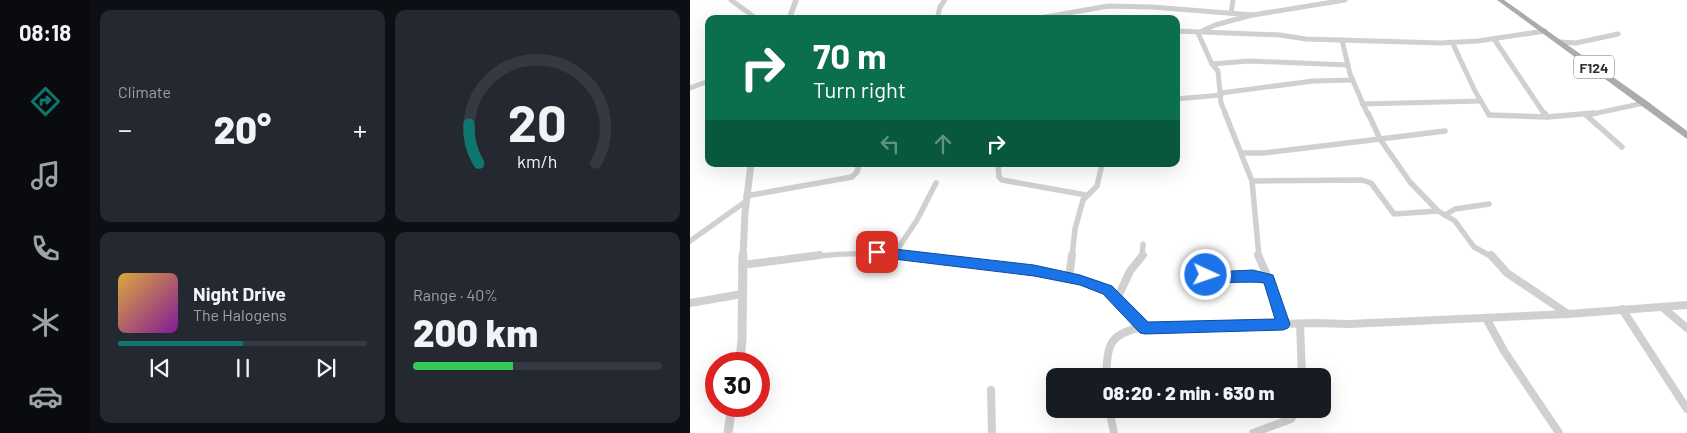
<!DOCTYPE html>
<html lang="en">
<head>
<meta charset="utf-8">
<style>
	body { margin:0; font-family:Barlow,sans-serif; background:#242831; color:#f1f3f6; height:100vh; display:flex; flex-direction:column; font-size:19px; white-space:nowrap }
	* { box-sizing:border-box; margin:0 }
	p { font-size:16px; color:#9ea1a6 }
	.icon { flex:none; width:28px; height:28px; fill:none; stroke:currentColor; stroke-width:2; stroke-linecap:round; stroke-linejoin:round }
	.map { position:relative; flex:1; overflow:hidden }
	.details { display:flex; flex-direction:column; gap:10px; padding:10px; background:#0d0f14; width:600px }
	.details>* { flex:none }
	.guide { position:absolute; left:15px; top:15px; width:475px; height:152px; border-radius:10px; box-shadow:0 5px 20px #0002; background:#0b6e4f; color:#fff; overflow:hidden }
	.speed { position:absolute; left:15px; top:352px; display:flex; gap:10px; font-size:25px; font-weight:700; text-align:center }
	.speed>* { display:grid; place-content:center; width:65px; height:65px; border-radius:50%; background:#171b24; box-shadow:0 5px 20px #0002; line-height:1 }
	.speed .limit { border:8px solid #d22; background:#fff; color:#111 }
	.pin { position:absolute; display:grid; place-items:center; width:42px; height:42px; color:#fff; margin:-21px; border-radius:10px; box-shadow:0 2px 8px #0006 }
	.me { position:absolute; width:55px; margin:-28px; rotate:93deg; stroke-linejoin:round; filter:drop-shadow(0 0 4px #0008) }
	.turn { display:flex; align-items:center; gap:18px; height:105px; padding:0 25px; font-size:22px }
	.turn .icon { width:65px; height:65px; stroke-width:2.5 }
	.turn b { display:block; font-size:35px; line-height:42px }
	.lanes { display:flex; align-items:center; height:48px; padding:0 25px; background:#0003; justify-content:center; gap:25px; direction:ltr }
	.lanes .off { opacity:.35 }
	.big { font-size:38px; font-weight:800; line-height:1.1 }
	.details .tile { flex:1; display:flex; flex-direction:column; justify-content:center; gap:8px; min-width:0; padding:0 18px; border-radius:10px; background:#242831 }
	.details .dial { align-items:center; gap:0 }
	.dial svg { height:130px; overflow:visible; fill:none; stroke:#363941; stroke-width:7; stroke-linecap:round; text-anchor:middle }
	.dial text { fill:#f1f3f6; stroke:none }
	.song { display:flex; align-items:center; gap:15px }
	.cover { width:60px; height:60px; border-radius:8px; background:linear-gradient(135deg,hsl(40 70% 55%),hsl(290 70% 35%)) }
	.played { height:5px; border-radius:2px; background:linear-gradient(90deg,#0f766e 50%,#363941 50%) }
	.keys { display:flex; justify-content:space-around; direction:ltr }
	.heat { display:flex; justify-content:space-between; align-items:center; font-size:28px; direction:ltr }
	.charge { height:8px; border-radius:4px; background:linear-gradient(90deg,#34c759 40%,#363941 0) }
	.details .tiles { flex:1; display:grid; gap:10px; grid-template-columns:repeat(2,1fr) }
	.trip { position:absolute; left:356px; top:368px; width:285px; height:50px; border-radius:10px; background:#171b24; box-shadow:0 5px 20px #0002; font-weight:800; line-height:50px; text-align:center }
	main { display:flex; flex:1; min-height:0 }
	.dock { display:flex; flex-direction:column; width:90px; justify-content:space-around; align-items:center; background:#090b0e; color:#9ea1a6 }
	.dock .icon { width:35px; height:35px }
	.dock .current { color:#0f766e }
	.dock b { font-size:22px; color:#f1f3f6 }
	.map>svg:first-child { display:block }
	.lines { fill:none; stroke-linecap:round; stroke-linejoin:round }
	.minor-far2 { stroke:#d0d0d0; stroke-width:5 }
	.minor-far1 { stroke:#d0d0d0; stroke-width:5.5 }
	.minor { stroke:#d0d0d0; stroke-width:8 }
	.tertiary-far2 { stroke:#d0d0d0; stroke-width:5.5 }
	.tertiary-far1 { stroke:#d0d0d0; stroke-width:7 }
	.tertiary { stroke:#d0d0d0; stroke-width:9 }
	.primary { fill:#ababab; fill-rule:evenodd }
	.route { fill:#1a73e8; stroke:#114b97 }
	.labels { text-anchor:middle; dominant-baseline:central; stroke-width:5; stroke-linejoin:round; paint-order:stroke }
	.shield { fill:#fff; stroke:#707070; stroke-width:1 }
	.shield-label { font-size:14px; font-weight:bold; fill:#333 }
</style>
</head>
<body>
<main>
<nav class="dock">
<b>08:18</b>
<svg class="icon current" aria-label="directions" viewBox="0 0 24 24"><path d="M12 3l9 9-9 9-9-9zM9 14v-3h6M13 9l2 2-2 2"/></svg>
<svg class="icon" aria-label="music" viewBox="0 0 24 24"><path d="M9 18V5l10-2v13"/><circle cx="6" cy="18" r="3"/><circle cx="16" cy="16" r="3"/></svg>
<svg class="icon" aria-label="phone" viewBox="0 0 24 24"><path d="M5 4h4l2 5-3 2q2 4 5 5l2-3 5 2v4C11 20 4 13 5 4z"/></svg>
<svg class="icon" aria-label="climate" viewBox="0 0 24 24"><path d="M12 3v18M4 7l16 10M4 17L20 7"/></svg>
<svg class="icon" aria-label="car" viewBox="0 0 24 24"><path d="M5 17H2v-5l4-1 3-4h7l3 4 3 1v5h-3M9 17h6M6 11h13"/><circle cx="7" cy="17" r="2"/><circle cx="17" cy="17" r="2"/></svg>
</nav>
<section class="details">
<div class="tiles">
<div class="tile"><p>Climate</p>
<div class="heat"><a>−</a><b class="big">20°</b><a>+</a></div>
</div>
<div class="tile dial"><svg viewBox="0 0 100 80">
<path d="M14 69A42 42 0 1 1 86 69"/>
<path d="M14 69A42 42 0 0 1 8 45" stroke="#0f766e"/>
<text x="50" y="56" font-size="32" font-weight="700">20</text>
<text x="50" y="72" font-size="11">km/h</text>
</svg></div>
<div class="tile">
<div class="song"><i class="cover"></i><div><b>Night Drive</b><p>The Halogens</p></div></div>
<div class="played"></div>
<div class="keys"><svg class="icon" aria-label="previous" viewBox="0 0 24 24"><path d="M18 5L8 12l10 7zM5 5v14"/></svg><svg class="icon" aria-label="pause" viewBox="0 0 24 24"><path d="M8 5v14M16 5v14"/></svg><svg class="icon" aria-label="next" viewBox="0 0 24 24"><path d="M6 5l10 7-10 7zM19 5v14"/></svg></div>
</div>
<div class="tile"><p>Range · 40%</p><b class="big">200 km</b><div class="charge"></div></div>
</div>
</section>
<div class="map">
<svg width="997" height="433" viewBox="0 0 997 433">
	<rect width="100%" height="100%" fill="#fff"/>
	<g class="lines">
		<g class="minor-far2">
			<polyline points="41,0 67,19"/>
			<polyline points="541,13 543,0"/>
			<polyline points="247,19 250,7 255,0"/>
			<polyline points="344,19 418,6 462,7 563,15 655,0"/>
			<polyline points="486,31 590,35 616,39 751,43 788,41 855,31"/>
			<polyline points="804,39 855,115"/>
			<polyline points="652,40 660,74 678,115"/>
			<polyline points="762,42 785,91 799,115"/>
			<polyline points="870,42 886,43 928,34"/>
			<polyline points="522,64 559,61 658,65"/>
			<polyline points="0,88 19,81"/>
			<polyline points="531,93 623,81 663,80"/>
			<polyline points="486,99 531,95"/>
			<polyline points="672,104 791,101"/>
			<polyline points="536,115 531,103 528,71 522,64 508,33 525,25 562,15"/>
			<polyline points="898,115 954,103"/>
		</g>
		<g class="minor-far1">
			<polyline points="535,113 562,181"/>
			<polyline points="798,113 799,115 857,117"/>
			<polyline points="855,113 857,117 904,113"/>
			<polyline points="896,115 932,147"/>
			<polyline points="755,131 690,139 720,182 748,211 765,221 784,247 802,257"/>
			<polyline points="552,153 574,153 690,139 678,113"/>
			<polyline points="308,164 309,177 312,180 396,195"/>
			<polyline points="56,196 162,177 167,172 169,164"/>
			<polyline points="755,215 765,209 799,204"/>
			<polyline points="0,241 55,202"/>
			<polyline points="205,253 227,220 246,183"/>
			<path d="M120 257C158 252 189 252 228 257"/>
			<polyline points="382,257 385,229 393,200 407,186 412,164"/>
			<polyline points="452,257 453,244"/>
			<polyline points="569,257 562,181 672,180 681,183 704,214 748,211"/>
		</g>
		<g class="minor">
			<polyline points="217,255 344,270 409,285 428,299 455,328"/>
			<polyline points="568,255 581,284 593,324"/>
			<polyline points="801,255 817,273 878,314"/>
			<polyline points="527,257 520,263 516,273 518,276 563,275 579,278"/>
			<polyline points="52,265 130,255"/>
			<polyline points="379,277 382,255"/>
			<polyline points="427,299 440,271 453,255"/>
			<polyline points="0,303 52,294"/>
			<polyline points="972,307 997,328"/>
			<polyline points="932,309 997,409"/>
			<polyline points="796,318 814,351 869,433"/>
			<polyline points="610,324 612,376"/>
			<path d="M416 376C418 348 417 335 448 328L625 323 659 324 878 314 997 305"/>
			<polyline points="301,390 302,433"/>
			<polyline points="419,409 424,433"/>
			<polyline points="563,433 601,419 609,409"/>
		</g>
		<polyline class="tertiary-far2" points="99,19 106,0"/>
		<polyline class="tertiary-far1" points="53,257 55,213 61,164"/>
		<g class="tertiary">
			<polyline points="50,364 52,338 53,255"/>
			<polyline points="38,433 42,406"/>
		</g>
		<polygon class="primary" points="807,0 814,0 957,101 997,131 997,139"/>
	</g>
	<path class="route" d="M187 247 344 265 390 275 422 286 458 322 585 319 574 283C559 280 516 287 510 275L512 272 516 270 521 272 563 270 583 275 600 324 598 328 593 330 455 334 450 333 413 294 390 285 344 276 187 257 183 255 181 252 183 248Z"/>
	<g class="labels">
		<rect class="shield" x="884" y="55.5" width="40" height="23" rx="4"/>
		<g class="shield-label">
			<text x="904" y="67">F124</text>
		</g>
	</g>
</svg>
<div class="speed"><div class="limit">30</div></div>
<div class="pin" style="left:187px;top:252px;background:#d93025"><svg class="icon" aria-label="arrive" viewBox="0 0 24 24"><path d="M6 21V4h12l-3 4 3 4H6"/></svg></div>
<svg class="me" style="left:516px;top:275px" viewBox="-20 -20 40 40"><circle r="17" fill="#1a73e8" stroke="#fff" stroke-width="3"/><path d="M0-11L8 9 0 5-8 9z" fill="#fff"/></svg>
<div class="trip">08:20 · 2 min · 630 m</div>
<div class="guide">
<div class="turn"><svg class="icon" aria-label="right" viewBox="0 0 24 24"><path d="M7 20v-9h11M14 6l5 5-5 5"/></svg><div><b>70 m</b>Turn right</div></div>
<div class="lanes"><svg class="icon off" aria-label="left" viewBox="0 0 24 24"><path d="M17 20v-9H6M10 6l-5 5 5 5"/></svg><svg class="icon off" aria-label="ahead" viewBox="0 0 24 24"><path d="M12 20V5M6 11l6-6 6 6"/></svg><svg class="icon" aria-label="right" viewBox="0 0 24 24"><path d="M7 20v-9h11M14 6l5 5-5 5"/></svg></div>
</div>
</div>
</main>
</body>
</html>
